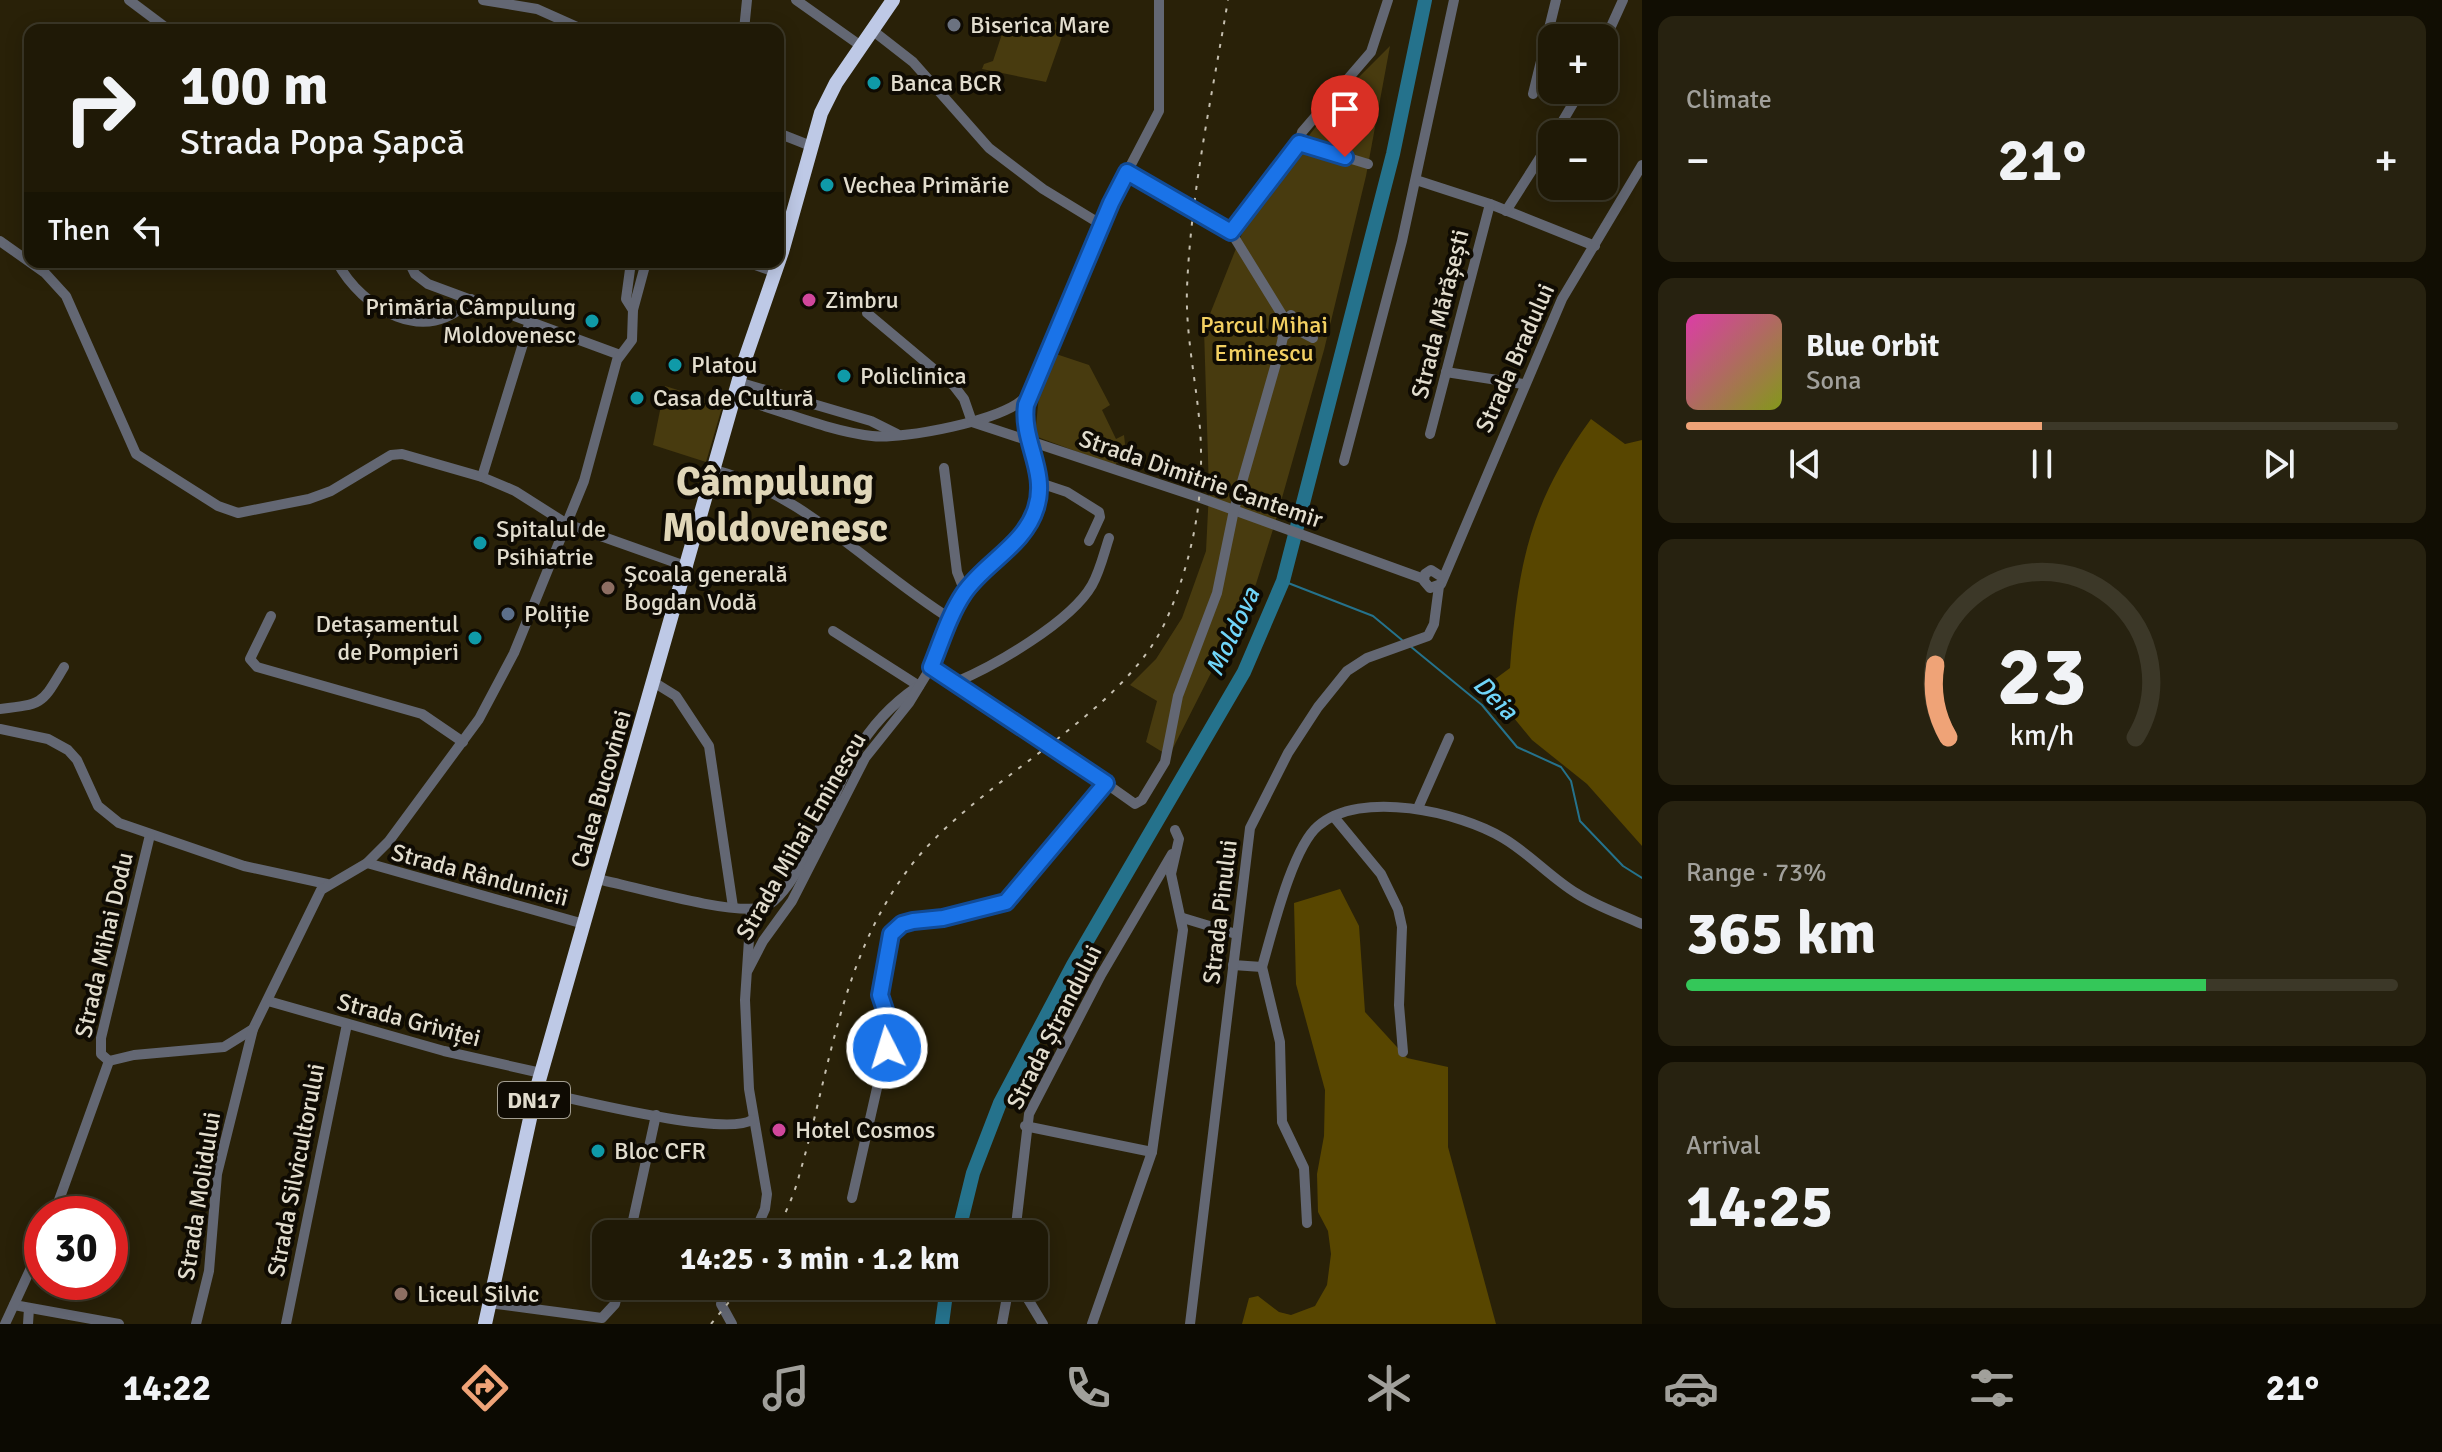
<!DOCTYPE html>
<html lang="en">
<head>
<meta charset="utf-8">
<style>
	body { margin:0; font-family:Signika,sans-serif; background:#272210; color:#f1f3f6; height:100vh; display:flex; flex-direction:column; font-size:30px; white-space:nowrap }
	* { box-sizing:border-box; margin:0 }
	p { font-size:26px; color:#a1a09b }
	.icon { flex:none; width:44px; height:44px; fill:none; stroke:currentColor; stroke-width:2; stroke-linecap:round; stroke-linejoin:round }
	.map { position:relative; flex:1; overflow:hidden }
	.panel { display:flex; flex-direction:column; gap:16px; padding:16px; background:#110e03; width:800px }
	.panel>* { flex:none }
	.top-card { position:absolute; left:24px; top:24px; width:760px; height:244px; border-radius:16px; box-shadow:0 4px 20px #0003,0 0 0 2px #3c3828; background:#1f1906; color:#f1f3f6; overflow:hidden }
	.fabs { position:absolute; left:1538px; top:24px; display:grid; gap:16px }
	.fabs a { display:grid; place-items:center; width:80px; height:80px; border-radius:16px; background:#1f1906; box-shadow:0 4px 20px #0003,0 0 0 2px #3c3828; font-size:40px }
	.speed { position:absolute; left:24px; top:1196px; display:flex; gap:16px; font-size:40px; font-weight:700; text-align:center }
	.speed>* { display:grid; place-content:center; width:104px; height:104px; border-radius:50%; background:#1f1906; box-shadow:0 4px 20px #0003,0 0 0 2px #3c3828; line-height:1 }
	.speed .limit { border:12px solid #d22; background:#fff; color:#111 }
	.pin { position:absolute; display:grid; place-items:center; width:68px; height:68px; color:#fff; margin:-82px -34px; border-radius:50% 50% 50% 0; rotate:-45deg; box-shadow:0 0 8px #0007 }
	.pin .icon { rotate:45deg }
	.me { position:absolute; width:88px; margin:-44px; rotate:355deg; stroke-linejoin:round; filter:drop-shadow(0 0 6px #0008) }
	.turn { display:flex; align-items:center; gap:28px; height:168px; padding:0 24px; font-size:36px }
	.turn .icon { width:104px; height:104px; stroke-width:2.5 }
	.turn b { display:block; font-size:56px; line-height:68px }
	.then { display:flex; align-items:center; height:76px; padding:0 24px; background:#0003; gap:16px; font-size:30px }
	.big { font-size:60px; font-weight:700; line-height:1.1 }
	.panel .tile { flex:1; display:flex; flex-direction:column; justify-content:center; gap:12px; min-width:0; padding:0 28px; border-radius:16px; background:#272210 }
	.panel .dial { align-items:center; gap:0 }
	.dial svg { height:208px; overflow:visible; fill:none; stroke:#3c3828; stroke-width:7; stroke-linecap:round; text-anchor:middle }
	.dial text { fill:#f1f3f6; stroke:none }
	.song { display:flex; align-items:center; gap:24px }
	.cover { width:96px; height:96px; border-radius:12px; background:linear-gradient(135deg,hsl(320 70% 55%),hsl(70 70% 35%)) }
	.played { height:8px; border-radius:4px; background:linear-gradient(90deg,#efa377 50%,#3c3828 50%) }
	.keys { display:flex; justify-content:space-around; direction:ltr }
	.heat { display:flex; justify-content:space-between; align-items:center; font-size:44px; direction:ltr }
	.charge { height:12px; border-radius:6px; background:linear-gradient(90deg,#34c759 73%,#3c3828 0) }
	.trip { position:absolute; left:592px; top:1220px; width:456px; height:80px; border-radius:16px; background:#1f1906; box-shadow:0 4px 20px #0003,0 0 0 2px #3c3828; font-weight:700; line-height:80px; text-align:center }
	.tab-bar { display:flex; height:128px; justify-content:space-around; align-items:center; background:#0c0a02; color:#a1a09b }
	.tab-bar .icon { width:56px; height:56px }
	.tab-bar .on { color:#efa377 }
	.tab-bar b { font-size:36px; color:#f1f3f6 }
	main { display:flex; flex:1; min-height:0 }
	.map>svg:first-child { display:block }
	.green { fill:#483b0f }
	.forest { fill:#584600 }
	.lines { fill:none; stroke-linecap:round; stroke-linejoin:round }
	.stream { stroke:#25728c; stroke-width:2 }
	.river { stroke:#25728c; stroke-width:14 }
	.minor { stroke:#636773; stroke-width:10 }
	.highway { stroke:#bec9e6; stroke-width:14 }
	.rail { stroke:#c5bfaf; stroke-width:2; stroke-dasharray:4 8; stroke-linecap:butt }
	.route-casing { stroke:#114b97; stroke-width:20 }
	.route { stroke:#1a73e8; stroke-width:14 }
	.worship-dot { fill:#6b7280; stroke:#0f0b03; stroke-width:3 }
	.culture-dot { fill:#0f9aa8; stroke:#0f0b03; stroke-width:3 }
	.hotel-dot { fill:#d1479c; stroke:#0f0b03; stroke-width:3 }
	.education-dot { fill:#8d6e63; stroke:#0f0b03; stroke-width:3 }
	.service-dot { fill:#5c6f8a; stroke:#0f0b03; stroke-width:3 }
	.labels { text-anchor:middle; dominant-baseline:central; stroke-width:8; stroke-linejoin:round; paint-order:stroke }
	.shield { fill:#0f0b03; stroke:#a39e91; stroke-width:2 }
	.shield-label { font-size:22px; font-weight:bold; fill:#e2ddce }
	.poi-label { font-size:24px; fill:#e2ddce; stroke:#0f0b03; text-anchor:start }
	.street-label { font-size:24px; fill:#e2ddce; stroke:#0f0b03 }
	.park-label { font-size:24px; fill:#f3d062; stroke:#0f0b03 }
	.water-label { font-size:26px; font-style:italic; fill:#70d5f9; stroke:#0f0b03 }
	.town-label { font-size:40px; font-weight:bold; fill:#e0d6b8; stroke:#0f0b03 }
</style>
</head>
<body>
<main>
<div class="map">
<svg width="1642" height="1324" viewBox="0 0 1642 1324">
	<rect width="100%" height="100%" fill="#292108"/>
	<g class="green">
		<polygon points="1044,18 1066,25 1046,82 982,69 984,64 993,61 1005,25 1026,31 1042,24"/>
		<polygon points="1390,46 1366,176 1324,350 1274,526 1256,584 1169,756 1146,742 1157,701 1130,685 1156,659 1182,618 1206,551 1209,491 1204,329 1243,231 1272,183 1339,97"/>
		<polygon points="1056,354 1089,365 1110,405 1102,410 1116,439 1124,435 1125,444 1115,466 1035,436 1039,395"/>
		<polygon points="665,386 723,404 706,462 653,445"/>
	</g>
	<g class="forest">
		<path d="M1591 419 1625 444 1642 440V846L1587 784 1532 740 1487 685 1510 668C1518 565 1529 504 1591 419Z"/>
		<polygon points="1340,889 1359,926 1365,1012 1407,1058 1448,1067 1448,1147 1496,1324 1242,1324 1249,1298 1258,1296 1279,1312 1291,1315 1315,1306 1327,1285 1331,1254 1328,1231 1318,1212 1317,1174 1324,1136 1325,1090 1296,984 1294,903"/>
	</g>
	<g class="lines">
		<g class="stream">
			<polyline points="1283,581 1373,616 1402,640"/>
			<polyline points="1410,646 1482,705 1517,747 1561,767 1571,781 1580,821 1623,866 1642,878"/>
		</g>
		<g class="river">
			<polyline points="958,1234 973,1173 1000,1103 1073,965 1244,672 1283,581 1393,154 1425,0"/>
			<polyline points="942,1324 947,1286"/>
		</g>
		<g class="minor">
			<polyline points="129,0 169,30"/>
			<polyline points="483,0 537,9 584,30"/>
			<polyline points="796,0 861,46"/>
			<polyline points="431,30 432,27"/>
			<polyline points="744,30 747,0"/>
			<polyline points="872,30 913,62 989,148 1043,189 1102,225"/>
			<polyline points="1604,42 1623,0"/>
			<polyline points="1533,94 1556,0"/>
			<polyline points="778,133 811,146"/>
			<polyline points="1555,134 1581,90"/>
			<polyline points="1299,143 1302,132 1371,52 1388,0"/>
			<polyline points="1127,172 1231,232 1299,143 1368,164"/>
			<polyline points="1416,180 1490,204 1595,246"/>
			<polyline points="1506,211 1552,139"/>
			<polyline points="1231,232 1284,318"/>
			<polyline points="0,241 45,273 66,296 136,454 218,506 238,513 309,499 331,491 391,455 402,454 482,477 515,491 567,524 688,567"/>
			<path d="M337 262C362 309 427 348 471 299"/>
			<polyline points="409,262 415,274 428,284 620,355"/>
			<polyline points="631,262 626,299 633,310"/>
			<polyline points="747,262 775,272"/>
			<polyline points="867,313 954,386 964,399 972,422"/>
			<polyline points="1294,328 1313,338"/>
			<polyline points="1446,372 1523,384"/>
			<polyline points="738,382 871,421 897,434"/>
			<path d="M734 397C777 409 828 431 872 436 901 440 1007 420 1025 397"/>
			<polyline points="972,422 1198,497 1424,579"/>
			<polyline points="1430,434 1490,204"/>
			<polyline points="1344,461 1402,241 1454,0"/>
			<polyline points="944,468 957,572 965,592"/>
			<path d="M715 470C805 494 873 571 951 619"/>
			<polyline points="482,477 530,321"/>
			<polyline points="1040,483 1067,492 1099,512 1100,517 1089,541"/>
			<polyline points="1442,577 1431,570 1425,574 1424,581 1430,588 1441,584 1562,299 1642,165"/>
			<polyline points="271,616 250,659 257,667 422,714 463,742"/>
			<polyline points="833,631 919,686"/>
			<polyline points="931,667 1049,743 1135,804 1142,800 1165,762 1178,696 1217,593 1234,510 1281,346 1283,337 1279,326 1291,315 1294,328 1283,337"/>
			<path d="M956 682C994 666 1071 622 1092 585 1100 571 1104 553 1109 538"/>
			<polyline points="655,683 676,696 709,746 733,907"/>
			<path d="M0 709C45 704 42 703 64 667"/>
			<polyline points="0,729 48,739 68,750 77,760 98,806 119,823 244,866 327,884"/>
			<polyline points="1418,808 1449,738"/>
			<polyline points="1334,817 1381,874 1398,909 1402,927 1399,1005 1403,1052"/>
			<polyline points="367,863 584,924"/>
			<path d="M597 879C636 887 726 914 761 908 795 902 836 786 855 754 870 728 892 704 917 687"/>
			<polyline points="751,909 745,1000 749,1089 767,1194 765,1209 754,1234"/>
			<polyline points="1183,918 1236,934"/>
			<path d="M1233 965 1262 967C1272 933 1292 848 1318 826 1360 789 1460 812 1503 838 1530 854 1550 877 1576 893 1596 906 1620 914 1642 924"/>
			<polyline points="1262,967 1280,1042 1282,1122 1304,1168 1307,1223"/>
			<polyline points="748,970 763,941 792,901 865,758 909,703 931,667 965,592 1025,531 1033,516 1040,483 1025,423 1026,405 1111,203 1159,111 1159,0"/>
			<polyline points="268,1001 444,1051 541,1073"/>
			<polyline points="109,1061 134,1055 224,1047 253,1029 321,890 367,863 389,841 479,719 514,653 584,481 617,360 632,340 633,310 646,262"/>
			<polyline points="109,1061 101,1054 101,1038 150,835"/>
			<path d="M536 1091C574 1099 724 1137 752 1120"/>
			<polyline points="1025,1126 1152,1152"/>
			<polyline points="852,1198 890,1031 880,995 891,934 902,924 913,921 943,918 1006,902 1106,783"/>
			<polyline points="54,1214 109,1061"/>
			<polyline points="630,1234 656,1115"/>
			<polyline points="1015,1234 1029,1114 1101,975 1172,854"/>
			<polyline points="725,1286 721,1304 732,1324"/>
			<polyline points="1020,1286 1043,1324"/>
			<polyline points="489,1303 602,1318 615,1304 619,1286"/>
			<polyline points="14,1305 119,1324"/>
			<polyline points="5,1324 42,1244"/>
			<polyline points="28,1324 29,1308"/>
			<polyline points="196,1324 209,1271 217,1174 253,1029"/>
			<polyline points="286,1324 347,1024"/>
			<polyline points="1002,1324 1009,1286"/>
			<polyline points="1092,1324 1152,1152 1183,930 1171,874 1179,839 1175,830"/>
			<polyline points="1190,1324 1250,828 1288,753 1318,707 1347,671 1367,658 1428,636 1434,624 1439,586"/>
		</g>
		<polyline class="highway" points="485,1324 536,1091 744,362 782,252 821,113 836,83 893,0"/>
		<g class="rail">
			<path d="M776 1234C784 1215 794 1196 799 1176 830 1071 840 961 907 871 974 779 1125 718 1168 616 1190 564 1202 510 1201 454 1201 399 1185 344 1187 288 1191 191 1212 96 1228 0"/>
			<polyline points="711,1324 742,1286"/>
		</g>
	</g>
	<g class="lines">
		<g class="route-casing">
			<path id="route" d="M887 1048 889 1022 880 995 891 934 902 924 913 921 943 918 1006 902 1106 783 931 667C941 643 949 615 964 593 984 563 1025 545 1036 508 1048 471 1021 441 1026 405L1111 203 1127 172 1231 232 1299 143 1345 157"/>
		</g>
		<use href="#route" class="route"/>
	</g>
	<circle class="worship-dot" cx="954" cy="25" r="8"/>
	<g class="culture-dot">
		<circle cx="874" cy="83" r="8"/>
		<circle cx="827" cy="185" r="8"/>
		<circle cx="592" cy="321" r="8"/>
		<circle cx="675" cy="365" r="8"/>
		<circle cx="844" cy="376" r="8"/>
		<circle cx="637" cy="398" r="8"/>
		<circle cx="480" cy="543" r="8"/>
		<circle cx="475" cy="638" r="8"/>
		<circle cx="598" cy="1151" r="8"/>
	</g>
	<g class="hotel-dot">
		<circle cx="809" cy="300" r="8"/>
		<circle cx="779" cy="1130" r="8"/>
	</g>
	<g class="education-dot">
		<circle cx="608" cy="588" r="8"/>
		<circle cx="401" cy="1294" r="8"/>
	</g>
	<circle class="service-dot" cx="508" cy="614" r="8"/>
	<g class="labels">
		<rect class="shield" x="498" y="1082" width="72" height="36" rx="6"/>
		<g class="shield-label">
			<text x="534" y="1100">DN17</text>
		</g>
		<g class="poi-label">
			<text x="970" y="25">Biserica Mare</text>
			<text x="890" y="83">Banca BCR</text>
			<text x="843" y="185">Vechea Primărie</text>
			<text x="825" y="300">Zimbru</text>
			<text x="576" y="307" text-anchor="end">Primăria Câmpulung<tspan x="576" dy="28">Moldovenesc</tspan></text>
			<text x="691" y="365">Platou</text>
			<text x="860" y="376">Policlinica</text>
			<text x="653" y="398">Casa de Cultură</text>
			<text x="496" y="529">Spitalul de<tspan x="496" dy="28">Psihiatrie</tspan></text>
			<text x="624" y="574">Școala generală<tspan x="624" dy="28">Bogdan Vodă</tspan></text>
			<text x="524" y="614">Poliție</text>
			<text x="459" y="624" text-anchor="end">Detașamentul<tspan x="459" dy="28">de Pompieri</tspan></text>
			<text x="795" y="1130">Hotel Cosmos</text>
			<text x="614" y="1151">Bloc CFR</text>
			<text x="417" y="1294">Liceul Silvic</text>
		</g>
		<g class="street-label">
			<text transform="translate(1440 314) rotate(-76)">Strada Mărășești</text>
			<text transform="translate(1515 358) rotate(-66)">Strada Bradului</text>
			<text transform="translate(1201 479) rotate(19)">Strada Dimitrie Cantemir</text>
			<text transform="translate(601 789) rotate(-74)">Calea Bucovinei</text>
			<text transform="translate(801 836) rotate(-60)">Strada Mihai Eminescu</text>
			<text transform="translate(480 875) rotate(15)">Strada Rândunicii</text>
			<text transform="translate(1220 912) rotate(-83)">Strada Pinului</text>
			<text transform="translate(104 945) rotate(-77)">Strada Mihai Dodu</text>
			<text transform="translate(409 1020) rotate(15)">Strada Griviței</text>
			<text transform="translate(1054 1027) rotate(-63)">Strada Ștrandului</text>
			<text transform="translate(296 1170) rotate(-79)">Strada Silvicultorului</text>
			<text transform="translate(199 1196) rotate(-81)">Strada Molidului</text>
		</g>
		<g class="park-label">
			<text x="1264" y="325">Parcul Mihai<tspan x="1264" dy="28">Eminescu</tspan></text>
		</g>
		<g class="water-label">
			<text transform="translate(1233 632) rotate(-65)">Moldova</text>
			<text transform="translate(1495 698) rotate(45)">Deia</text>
		</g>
		<g class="town-label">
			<text x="775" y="482">Câmpulung<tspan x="775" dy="46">Moldovenesc</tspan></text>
		</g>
	</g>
</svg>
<div class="fabs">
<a>+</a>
<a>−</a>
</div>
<div class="speed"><div class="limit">30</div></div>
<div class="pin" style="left:1345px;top:157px;background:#d93025"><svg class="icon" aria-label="arrive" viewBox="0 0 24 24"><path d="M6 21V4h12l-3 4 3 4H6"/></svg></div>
<svg class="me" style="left:887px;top:1048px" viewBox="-20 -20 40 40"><circle r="17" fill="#1a73e8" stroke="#fff" stroke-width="3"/><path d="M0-11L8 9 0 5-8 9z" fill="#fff"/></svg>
<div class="trip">14:25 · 3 min · 1.2 km</div>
<div class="top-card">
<div class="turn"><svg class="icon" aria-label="right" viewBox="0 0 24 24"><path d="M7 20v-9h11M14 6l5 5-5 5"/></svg><div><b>100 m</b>Strada Popa Șapcă</div></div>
<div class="then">Then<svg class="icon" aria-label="left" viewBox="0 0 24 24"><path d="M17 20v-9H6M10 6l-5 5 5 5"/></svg></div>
</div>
</div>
<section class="panel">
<div class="tile"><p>Climate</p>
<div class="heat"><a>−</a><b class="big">21°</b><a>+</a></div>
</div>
<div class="tile">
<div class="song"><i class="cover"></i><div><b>Blue Orbit</b><p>Sona</p></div></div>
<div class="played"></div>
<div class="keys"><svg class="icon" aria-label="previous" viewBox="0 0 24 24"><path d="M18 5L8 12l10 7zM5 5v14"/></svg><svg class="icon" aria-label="pause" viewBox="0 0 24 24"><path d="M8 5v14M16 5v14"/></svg><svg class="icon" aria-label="next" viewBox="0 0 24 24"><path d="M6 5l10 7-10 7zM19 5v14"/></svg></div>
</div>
<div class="tile dial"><svg viewBox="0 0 100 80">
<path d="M14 69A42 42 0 1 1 86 69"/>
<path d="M14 69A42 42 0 0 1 9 41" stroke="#efa377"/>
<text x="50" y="56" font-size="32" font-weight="700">23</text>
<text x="50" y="72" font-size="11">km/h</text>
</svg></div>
<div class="tile"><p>Range · 73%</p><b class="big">365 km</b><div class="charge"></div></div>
<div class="tile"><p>Arrival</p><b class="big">14:25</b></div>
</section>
</main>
<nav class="tab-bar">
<b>14:22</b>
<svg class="icon on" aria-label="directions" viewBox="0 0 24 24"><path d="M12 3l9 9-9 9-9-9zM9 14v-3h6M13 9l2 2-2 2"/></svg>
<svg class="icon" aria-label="music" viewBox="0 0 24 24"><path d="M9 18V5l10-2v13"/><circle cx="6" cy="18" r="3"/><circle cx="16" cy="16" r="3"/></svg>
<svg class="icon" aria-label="phone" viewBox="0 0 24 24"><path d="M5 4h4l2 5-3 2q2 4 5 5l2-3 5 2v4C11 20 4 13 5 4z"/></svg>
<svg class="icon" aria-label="climate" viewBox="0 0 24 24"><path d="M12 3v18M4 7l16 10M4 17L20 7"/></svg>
<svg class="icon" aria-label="car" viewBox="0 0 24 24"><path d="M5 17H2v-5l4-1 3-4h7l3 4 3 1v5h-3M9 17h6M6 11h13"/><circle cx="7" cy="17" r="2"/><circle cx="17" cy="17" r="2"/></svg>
<svg class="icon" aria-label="filters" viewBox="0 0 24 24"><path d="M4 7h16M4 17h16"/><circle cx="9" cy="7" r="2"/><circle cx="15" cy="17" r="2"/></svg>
<b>21°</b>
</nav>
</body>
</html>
